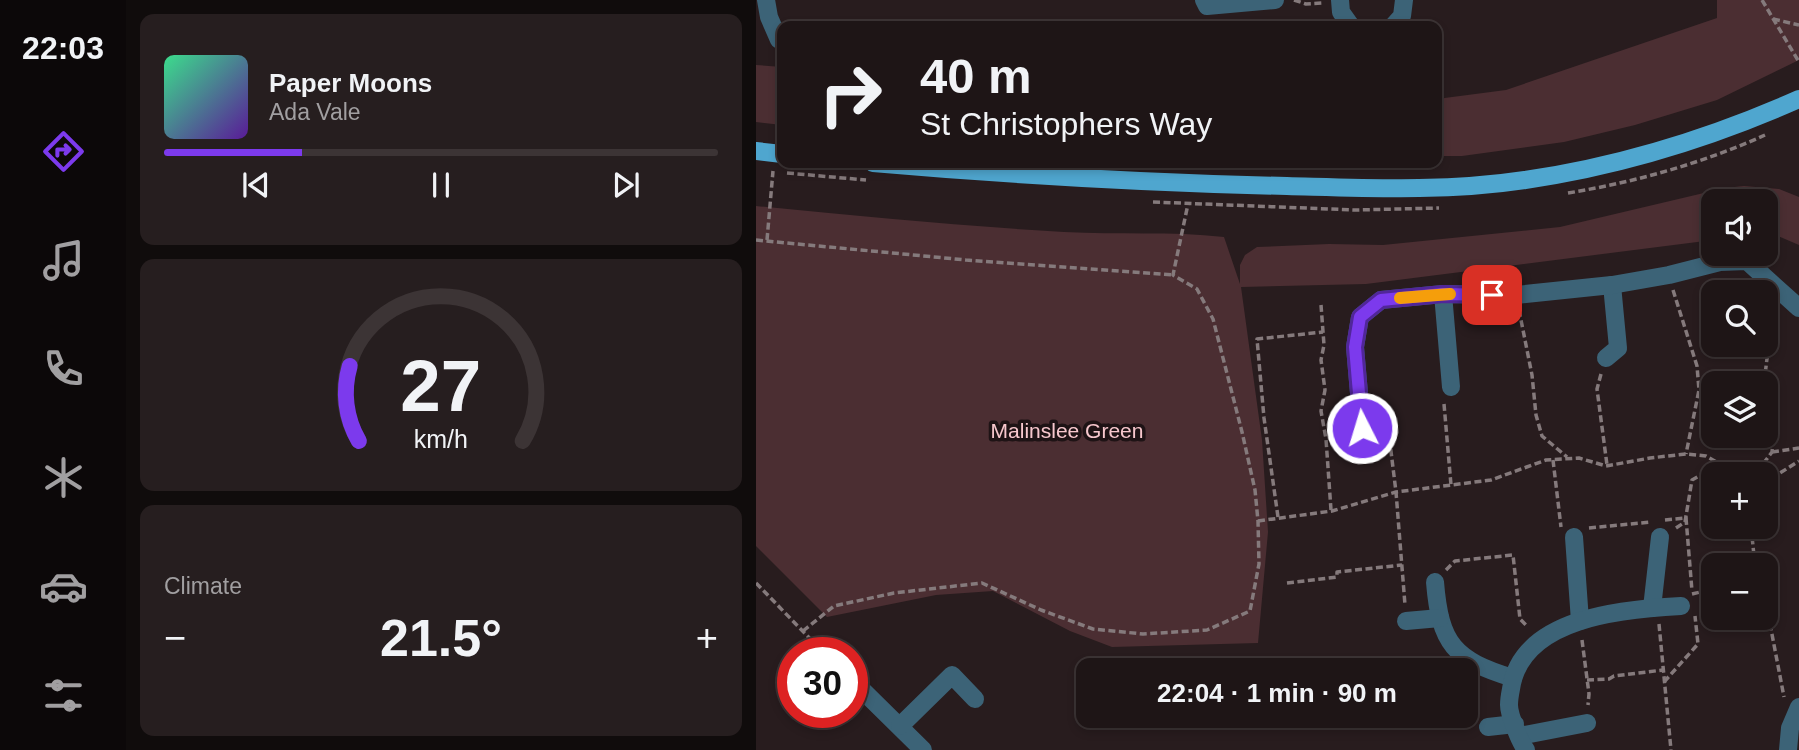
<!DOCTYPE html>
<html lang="en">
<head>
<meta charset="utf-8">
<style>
	body { margin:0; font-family:Arial,sans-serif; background:#261e1f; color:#f1f3f6; height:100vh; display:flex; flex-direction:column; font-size:26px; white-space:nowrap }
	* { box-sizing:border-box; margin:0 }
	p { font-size:23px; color:#a19fa1 }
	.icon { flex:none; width:38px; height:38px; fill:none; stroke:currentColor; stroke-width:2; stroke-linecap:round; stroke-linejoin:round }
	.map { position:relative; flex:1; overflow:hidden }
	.sheet { display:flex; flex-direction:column; gap:14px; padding:14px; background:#100c0c; width:630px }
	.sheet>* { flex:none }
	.guide { position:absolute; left:21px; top:21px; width:665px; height:147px; border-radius:14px; box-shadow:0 4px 10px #0003,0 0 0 2px #3c3435; background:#1e1516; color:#f1f3f6; overflow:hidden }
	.tools { position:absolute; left:945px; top:189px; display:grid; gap:14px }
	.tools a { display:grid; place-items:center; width:77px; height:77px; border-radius:14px; background:#1e1516; box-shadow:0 4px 10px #0003,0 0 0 2px #3c3435; font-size:35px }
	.speed { position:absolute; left:21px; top:637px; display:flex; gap:14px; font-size:35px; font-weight:700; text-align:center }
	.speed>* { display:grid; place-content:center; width:91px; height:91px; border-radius:50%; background:#1e1516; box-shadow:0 4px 10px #0003,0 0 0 2px #3c3435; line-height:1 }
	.speed .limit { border:10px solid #d22; background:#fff; color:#111 }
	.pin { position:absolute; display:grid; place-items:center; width:60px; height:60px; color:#fff; margin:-30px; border-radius:14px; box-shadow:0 4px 10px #0006 }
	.me { position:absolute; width:77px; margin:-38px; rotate:355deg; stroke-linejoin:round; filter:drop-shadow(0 0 5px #0008) }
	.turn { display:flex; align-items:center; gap:24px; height:147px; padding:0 28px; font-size:32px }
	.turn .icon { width:91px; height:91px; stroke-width:2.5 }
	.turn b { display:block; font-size:49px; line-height:60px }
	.big { font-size:52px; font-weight:600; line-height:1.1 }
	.sheet .widget { flex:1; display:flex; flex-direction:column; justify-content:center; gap:10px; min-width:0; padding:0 24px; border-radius:14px; background:#261e1f }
	.sheet .dial { align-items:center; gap:0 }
	.dial svg { height:182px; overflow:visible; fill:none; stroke:#3c3435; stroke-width:7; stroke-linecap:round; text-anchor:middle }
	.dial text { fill:#f1f3f6; stroke:none }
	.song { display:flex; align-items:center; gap:21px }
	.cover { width:84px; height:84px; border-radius:10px; background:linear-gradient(135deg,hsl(150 70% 55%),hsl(270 70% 35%)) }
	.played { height:7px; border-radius:4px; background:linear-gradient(90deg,#7c3aed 25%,#3c3435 25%) }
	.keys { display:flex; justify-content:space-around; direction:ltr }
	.heat { display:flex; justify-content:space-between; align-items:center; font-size:38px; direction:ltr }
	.trip { position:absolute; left:320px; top:658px; width:402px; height:70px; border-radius:14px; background:#1e1516; box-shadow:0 4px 10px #0003,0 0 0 2px #3c3435; font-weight:600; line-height:70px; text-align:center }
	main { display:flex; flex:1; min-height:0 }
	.tab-bar { display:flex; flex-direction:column; width:126px; justify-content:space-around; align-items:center; background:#0c0809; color:#a19fa1 }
	.tab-bar .icon { width:49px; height:49px }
	.tab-bar .on { color:#7c3aed }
	.tab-bar b { font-size:32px; color:#f1f3f6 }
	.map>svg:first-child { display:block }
	.green { fill:#4b2e32 }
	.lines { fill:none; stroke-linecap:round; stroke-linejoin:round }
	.path { stroke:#857a7c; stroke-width:3.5; stroke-dasharray:7 3.5; stroke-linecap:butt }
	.minor { stroke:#3c6377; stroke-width:18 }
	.major { stroke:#4fa6cf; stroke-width:18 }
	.route-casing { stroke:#51269a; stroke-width:18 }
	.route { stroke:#7c3aed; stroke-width:12 }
	.slow { stroke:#f59e0b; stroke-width:12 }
	.labels { text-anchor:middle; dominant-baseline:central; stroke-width:7; stroke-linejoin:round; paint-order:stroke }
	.park-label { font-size:21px; fill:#f7c7cd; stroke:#1e1315 }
</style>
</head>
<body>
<main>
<nav class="tab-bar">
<b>22:03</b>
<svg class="icon on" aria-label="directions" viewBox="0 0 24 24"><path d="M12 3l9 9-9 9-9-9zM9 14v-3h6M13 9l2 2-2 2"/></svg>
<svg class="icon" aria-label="music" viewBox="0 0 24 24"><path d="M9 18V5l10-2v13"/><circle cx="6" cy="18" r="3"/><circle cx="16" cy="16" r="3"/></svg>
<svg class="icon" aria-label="phone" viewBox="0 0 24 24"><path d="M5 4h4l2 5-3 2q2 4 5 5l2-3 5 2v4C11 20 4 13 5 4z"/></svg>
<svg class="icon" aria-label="climate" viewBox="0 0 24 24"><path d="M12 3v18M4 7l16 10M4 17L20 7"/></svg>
<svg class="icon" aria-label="car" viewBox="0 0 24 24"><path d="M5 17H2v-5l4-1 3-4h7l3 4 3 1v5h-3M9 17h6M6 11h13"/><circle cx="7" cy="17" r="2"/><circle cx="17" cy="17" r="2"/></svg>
<svg class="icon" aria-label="filters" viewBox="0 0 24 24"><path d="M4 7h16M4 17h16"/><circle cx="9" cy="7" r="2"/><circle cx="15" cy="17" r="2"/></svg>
</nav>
<section class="sheet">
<div class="widget">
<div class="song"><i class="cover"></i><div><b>Paper Moons</b><p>Ada Vale</p></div></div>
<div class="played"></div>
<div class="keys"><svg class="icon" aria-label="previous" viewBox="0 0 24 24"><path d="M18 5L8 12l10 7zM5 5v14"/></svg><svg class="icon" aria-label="pause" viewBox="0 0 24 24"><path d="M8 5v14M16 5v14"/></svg><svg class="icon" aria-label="next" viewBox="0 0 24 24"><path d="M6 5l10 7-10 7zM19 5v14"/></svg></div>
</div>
<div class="widget dial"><svg viewBox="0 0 100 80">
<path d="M14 69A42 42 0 1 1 86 69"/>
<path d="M14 69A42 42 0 0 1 10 36" stroke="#7c3aed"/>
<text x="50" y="56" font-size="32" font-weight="700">27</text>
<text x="50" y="72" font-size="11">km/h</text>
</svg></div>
<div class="widget"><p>Climate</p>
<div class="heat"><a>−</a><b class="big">21.5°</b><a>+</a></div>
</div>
</section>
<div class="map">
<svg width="1043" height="750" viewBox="0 0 1043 750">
	<rect width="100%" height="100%" fill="#281c1e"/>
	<g class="green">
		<polygon points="961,0 1043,0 1043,60 961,100 879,125 808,142 706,156 681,156 681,99 750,90 961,18"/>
		<polygon points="0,65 26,67 26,125 0,122"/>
		<path d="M988 186 1023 189 1043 197V245L1015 233H1010V201H957V240L610 284 485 287 506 440 512 532 502 643 356 647 314 631 237 591 180 595 71 617 0 546V206C103 216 205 226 308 232 362 235 415 231 468 237L484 284V265L489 255 501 247 573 244 627 245 804 227 969 188Z"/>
	</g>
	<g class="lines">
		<g class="path">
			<polyline points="538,0 550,4 567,3"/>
			<polyline points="1006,0 1043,62"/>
			<polyline points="1017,19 1043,25"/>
			<polyline points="31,173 110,180"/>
			<path d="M812 193C880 182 947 163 1009 135"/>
			<polyline points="397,202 599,210 683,208"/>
			<polyline points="0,240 210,260 417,275"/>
			<polyline points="11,240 17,171"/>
			<polyline points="917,290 941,366 943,390 930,454"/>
			<polyline points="565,305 568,345 565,360 569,390 565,411 570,439"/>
			<polyline points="763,310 776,375 780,415 786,436 811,457"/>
			<polyline points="845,374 841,389 851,465"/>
			<polyline points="1008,383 1017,310"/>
			<polyline points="688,404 695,485"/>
			<polyline points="623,427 632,427 640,492 649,605"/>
			<polyline points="1016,452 1043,448"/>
			<polyline points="797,460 805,527"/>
			<polyline points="1001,472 1016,452 1017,442 1010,403"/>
			<polyline points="575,510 570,439 592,437"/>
			<polyline points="522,517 508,418 501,339 567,332"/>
			<polyline points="909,520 930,518 936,591"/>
			<polyline points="502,521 576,511 640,492 735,480 790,460 823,458 850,466 894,458 930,454 950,456 964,464 1000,473 1024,473 1043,461"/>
			<polyline points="995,527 999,565"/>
			<polyline points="833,528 895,522"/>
			<polyline points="920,528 929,522 936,480 964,464"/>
			<polyline points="690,570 699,561 757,555 764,619 772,627"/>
			<polyline points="0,583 68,653"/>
			<polyline points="531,583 581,577 581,572 646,565"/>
			<polyline points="936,594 957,589"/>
			<polyline points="1010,603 1028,697"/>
			<polyline points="903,624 915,750"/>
			<polyline points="47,631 78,606 138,593 226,583 285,610 337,629 387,634 451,630 494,611 503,564 502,521 499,490 486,432 457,319 441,289 417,275 432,204"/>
			<polyline points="826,640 833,694 832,705"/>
			<polyline points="831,680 853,679 858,676 907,670"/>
			<polyline points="908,682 942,644 939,616"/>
		</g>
		<g class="minor">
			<polyline points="10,0 13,17 23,40"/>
			<polyline points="448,0 451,6 519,0"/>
			<polyline points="584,0 585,12 595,26"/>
			<polyline points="637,26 646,16 648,0"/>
			<polyline points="687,294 695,387"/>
			<polyline points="850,358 862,348 856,285"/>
			<polyline points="606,428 599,347 604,317 625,300 687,294 760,295 856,285 913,275 964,262 991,261 1043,308"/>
			<polyline points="818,537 824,621"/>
			<path d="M679 582C684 644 698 660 757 678"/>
			<polyline points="896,608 904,537"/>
			<polyline points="650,621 684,618"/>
			<polyline points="96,680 167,750"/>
			<polyline points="144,726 196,675 219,699"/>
			<polyline points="732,727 759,724"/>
			<polyline points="763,736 831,723"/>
			<path d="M770 750C764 742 753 715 753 705 753 700 754 694 755 689 765 617 868 609 925 606"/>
			<polyline points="1032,750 1034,728 1043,707"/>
		</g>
		<g class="major">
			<polyline points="0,151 26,154"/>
			<path d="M117 163C255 175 392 183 531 186 610 188 690 192 769 180 865 166 955 138 1043 99"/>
		</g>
	</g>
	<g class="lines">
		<g class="route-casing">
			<polyline id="route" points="606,428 599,347 604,317 625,300 687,294 736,295"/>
		</g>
		<use href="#route" class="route"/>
		<polyline class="slow" points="644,298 694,294"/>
	</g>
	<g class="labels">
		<g class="park-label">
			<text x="311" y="430">Malinslee Green</text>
		</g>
	</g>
</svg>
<div class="tools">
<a><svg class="icon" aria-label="sound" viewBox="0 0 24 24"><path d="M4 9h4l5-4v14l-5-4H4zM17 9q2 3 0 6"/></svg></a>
<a><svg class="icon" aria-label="search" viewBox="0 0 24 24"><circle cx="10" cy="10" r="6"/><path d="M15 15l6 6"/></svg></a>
<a><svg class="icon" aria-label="layers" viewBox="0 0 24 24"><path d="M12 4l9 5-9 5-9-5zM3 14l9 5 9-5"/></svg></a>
<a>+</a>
<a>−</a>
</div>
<div class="speed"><div class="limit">30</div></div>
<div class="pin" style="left:736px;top:295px;background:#d93025"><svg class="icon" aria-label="arrive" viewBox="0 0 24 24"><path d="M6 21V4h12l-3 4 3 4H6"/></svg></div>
<svg class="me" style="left:606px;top:428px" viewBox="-20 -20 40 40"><circle r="17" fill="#7c3aed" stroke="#fff" stroke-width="3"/><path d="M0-11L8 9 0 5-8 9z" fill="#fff"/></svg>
<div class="trip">22:04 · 1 min · 90 m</div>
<div class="guide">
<div class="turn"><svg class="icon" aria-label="right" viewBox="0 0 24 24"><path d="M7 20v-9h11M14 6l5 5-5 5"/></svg><div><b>40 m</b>St Christophers Way</div></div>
</div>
</div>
</main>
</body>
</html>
